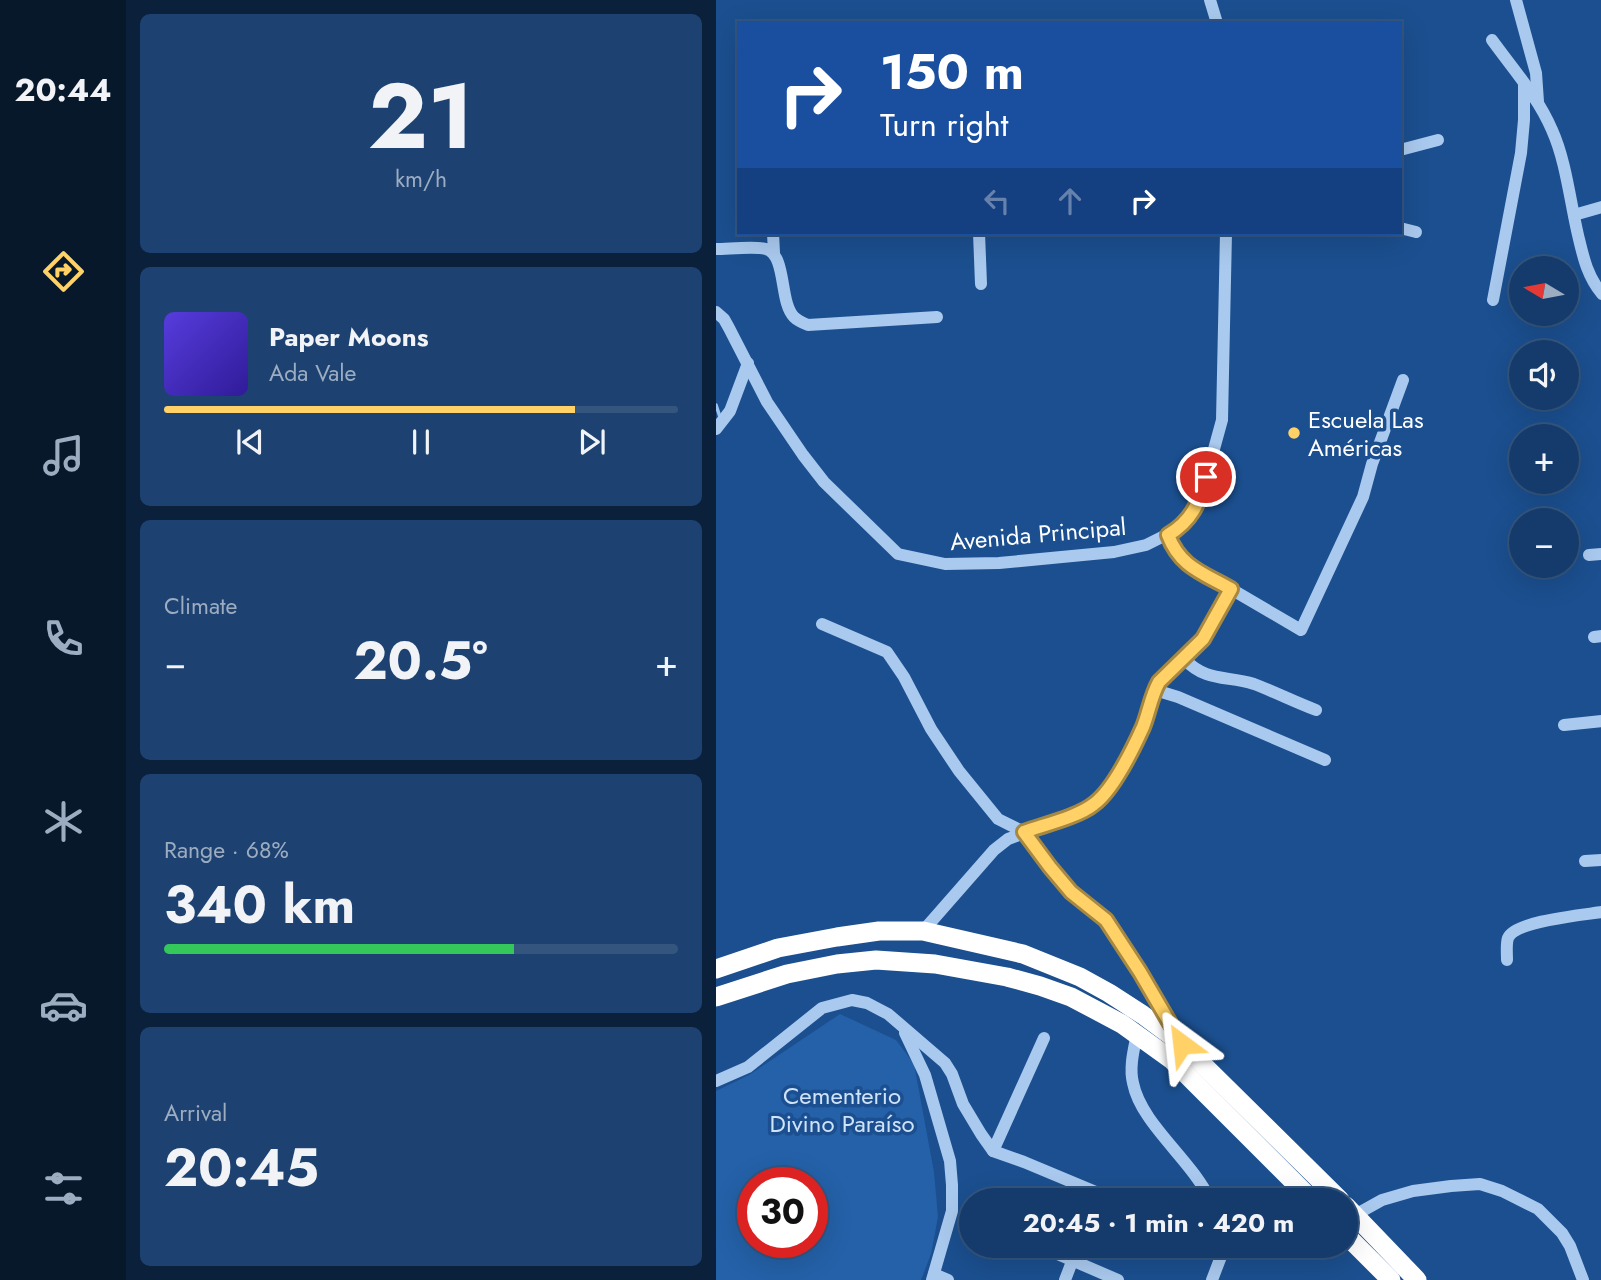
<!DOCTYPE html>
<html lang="en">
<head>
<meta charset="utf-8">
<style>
	body { margin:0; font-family:Jost,sans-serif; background:#1d4271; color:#f1f3f6; height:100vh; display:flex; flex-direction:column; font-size:26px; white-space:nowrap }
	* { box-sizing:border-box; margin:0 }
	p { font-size:23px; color:#9dadc1 }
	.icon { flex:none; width:38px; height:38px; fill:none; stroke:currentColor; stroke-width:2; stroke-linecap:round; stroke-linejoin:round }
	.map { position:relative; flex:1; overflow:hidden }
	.details { display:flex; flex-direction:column; gap:14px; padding:14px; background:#0b203b; width:590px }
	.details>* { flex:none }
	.hud { position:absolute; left:21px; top:21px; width:665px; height:214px; border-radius:0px; box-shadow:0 7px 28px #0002,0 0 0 2px #33557e; background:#1a4fa0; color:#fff; overflow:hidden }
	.needle { width:46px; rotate:280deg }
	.tools { position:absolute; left:793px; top:256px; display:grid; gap:14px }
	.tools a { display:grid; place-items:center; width:70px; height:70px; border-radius:50%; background:#143b6b; box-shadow:0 7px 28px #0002,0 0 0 2px #33557e; font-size:35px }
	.speed { position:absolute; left:21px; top:1167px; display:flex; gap:14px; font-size:35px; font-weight:700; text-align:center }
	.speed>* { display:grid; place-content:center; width:91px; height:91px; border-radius:50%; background:#143b6b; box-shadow:0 7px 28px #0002,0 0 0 2px #33557e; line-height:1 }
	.speed .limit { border:10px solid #d22; background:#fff; color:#111 }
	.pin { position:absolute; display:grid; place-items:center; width:60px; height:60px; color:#fff; margin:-30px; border:4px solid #fff; border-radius:50%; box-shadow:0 2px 7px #0007 }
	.me { position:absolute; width:77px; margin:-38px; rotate:330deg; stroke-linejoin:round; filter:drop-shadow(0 0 5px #0008) }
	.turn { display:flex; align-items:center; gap:24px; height:147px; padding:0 28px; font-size:32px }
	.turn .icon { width:91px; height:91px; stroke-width:2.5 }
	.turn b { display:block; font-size:49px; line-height:60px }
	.lanes { display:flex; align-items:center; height:66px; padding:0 28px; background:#0003; justify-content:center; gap:35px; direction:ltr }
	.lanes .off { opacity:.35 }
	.big { font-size:52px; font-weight:700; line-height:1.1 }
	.details .widget { flex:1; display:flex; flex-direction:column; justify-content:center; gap:10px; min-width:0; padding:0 24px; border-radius:10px; background:#1d4271 }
	.details .dial { align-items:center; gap:0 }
	.dial b { font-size:91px; line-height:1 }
	.song { display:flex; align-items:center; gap:21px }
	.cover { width:84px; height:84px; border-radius:10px; background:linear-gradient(135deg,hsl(250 70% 55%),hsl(250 70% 35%)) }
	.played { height:7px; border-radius:4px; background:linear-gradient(90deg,#ffd166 80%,#33557e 80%) }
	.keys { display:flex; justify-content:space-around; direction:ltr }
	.heat { display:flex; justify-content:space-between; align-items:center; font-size:38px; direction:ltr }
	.charge { height:10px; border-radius:5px; background:linear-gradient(90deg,#34c759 68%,#33557e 0) }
	.trip { position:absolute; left:243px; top:1188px; width:399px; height:70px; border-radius:35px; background:#143b6b; box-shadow:0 7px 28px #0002,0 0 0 2px #33557e; font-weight:700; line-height:70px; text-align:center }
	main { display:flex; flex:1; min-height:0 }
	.menu { display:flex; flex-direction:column; width:126px; justify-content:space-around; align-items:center; background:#08182b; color:#9dadc1 }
	.menu .icon { width:49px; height:49px }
	.menu .selected { color:#ffd166 }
	.menu b { font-size:32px; color:#f1f3f6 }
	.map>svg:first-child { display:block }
	.green { fill:#2461a8; fill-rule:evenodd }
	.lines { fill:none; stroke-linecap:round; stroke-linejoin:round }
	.stream { stroke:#9cc4f0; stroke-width:3.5 }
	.minor { stroke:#a9c9ee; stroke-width:12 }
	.highway { stroke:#fff; stroke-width:19 }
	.route-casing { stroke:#a68842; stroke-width:18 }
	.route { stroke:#ffd166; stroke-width:12 }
	.poi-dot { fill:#ffd166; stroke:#1b4f8f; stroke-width:2.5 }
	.labels { text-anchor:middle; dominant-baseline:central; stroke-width:7; stroke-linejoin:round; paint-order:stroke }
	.poi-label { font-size:24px; fill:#fff; stroke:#1b4f8f; text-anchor:start }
	.street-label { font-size:24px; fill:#fff; stroke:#1b4f8f }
	.park-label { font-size:24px; fill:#cfe3fa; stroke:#1b4f8f }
</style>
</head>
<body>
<main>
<nav class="menu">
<b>20:44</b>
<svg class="icon selected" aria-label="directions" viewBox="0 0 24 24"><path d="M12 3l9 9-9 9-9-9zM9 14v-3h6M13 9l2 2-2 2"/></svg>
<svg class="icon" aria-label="music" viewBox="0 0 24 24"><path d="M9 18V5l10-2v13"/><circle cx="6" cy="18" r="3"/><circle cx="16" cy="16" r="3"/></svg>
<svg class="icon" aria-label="phone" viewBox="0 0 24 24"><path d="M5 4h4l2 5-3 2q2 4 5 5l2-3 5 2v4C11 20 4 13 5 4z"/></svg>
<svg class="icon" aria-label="climate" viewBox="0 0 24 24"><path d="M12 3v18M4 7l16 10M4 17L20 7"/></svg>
<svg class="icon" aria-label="car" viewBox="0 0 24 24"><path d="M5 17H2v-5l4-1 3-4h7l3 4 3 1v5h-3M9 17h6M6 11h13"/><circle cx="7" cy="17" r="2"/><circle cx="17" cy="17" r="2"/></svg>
<svg class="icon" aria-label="filters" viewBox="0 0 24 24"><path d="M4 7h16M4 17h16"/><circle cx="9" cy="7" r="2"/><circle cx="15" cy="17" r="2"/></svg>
</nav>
<section class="details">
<div class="widget dial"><b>21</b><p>km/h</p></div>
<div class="widget">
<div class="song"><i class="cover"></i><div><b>Paper Moons</b><p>Ada Vale</p></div></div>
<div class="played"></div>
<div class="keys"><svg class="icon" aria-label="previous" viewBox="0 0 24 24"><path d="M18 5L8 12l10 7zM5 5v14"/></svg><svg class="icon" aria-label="pause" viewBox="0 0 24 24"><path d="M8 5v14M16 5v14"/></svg><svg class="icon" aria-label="next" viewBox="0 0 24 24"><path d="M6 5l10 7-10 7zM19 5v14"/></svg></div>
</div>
<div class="widget"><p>Climate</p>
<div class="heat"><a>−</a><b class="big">20.5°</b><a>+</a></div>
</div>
<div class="widget"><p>Range · 68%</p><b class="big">340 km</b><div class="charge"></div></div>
<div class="widget"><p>Arrival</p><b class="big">20:45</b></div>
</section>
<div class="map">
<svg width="886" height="1280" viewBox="0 0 886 1280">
	<rect width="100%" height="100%" fill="#1b4f8f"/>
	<path class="green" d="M124 1014 180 1040 198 1064 218 1172 222 1217 215 1254 205 1280H0V1091L33 1075ZM37 1183H96V1242H37Z"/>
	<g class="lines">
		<polyline class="stream" points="0,405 4,417"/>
		<g class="minor">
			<polyline points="494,0 501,23"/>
			<polyline points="800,0 820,73 822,102"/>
			<path d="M776 40C797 69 822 97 836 130 850 161 854 201 862 235 867 256 871 276 886 294"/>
			<polyline points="684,150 722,140"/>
			<polyline points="858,215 886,207"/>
			<polyline points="684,228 700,232"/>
			<polyline points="57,233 58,253"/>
			<polyline points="263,233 265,284"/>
			<path d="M0 249C12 249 40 246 50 249 71 255 63 302 78 317 82 321 87 323 92 325L221 317"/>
			<polyline points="777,300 805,153 808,120 808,84"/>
			<polyline points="0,312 8,319 13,328 51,402 87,455 108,482 182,554 229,564 283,563 398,552 430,545 464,528 484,500 506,420 510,233"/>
			<polyline points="0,429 14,411 32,363"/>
			<polyline points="873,555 886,554"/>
			<polyline points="515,589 585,630 647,497 656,464 687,380"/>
			<polyline points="106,624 171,652 188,677 215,729 243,771 282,819 308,832 333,867 356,892 390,920 424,972 461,1035"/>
			<polyline points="878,637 886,636"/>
			<path d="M467 658C491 683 510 675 538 684 559 692 579 702 600 710"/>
			<polyline points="439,690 462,697 609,760"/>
			<polyline points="848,725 886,721"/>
			<polyline points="869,861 886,860"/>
			<path d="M207 931 278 850 292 839 368 811C397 793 419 749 431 718 436 706 437 693 443 682L487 639 515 589C488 574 464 566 452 535"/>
			<path d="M791 960C791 953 790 944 792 938 799 921 867 915 886 912"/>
			<polyline points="189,1033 209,1075 234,1161 236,1185 236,1211 216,1280"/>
			<path d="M421 1034C418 1049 413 1067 417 1083 425 1124 476 1160 494 1200"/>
			<polyline points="0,1081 32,1067 106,1008 136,1000 151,1003 172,1014 229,1063 236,1074 247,1104 265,1134 277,1151 308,1162 399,1200"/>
			<polyline points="277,1151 328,1038"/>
			<polyline points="639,1215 666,1200 697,1191 735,1186 764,1184 786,1191 822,1209 846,1233 854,1246 867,1280"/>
			<polyline points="323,1246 402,1280"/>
			<polyline points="218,1274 232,1280"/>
			<polyline points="349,1280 362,1246"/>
			<polyline points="496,1280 509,1246"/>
		</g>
		<g class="highway">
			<polyline points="0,969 62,948 121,937 163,931 207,931 307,954 364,977 393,993 427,1015 466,1044 624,1200"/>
			<polyline points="0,997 71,974 121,964 160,960 219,964 291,977 324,986 355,997 406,1024 456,1060 596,1200"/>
			<polyline points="630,1206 701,1280"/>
			<polyline points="630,1235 675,1280"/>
		</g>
	</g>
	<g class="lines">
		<g class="route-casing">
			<path id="route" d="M466 1044 424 972 390 920 355 892 334 867 308 832C327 825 362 817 378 804 397 790 417 749 427 727 433 712 435 696 443 682L487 639 515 589C487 573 464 567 452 535 476 521 483 503 490 477"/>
		</g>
		<use href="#route" class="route"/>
	</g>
	<circle class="poi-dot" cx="578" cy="433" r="7"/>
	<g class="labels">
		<g class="poi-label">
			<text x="592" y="419">Escuela Las<tspan x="592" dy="28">Américas</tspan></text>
		</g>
		<g class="street-label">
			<text transform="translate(322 534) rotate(-5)">Avenida Principal</text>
		</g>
		<g class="park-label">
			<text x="126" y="1095">Cementerio<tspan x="126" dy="28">Divino Paraíso</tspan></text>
		</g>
	</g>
</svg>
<div class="tools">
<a><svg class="needle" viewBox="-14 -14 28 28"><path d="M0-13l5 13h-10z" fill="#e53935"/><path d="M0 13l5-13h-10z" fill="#9dadc1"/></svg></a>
<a><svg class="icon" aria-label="sound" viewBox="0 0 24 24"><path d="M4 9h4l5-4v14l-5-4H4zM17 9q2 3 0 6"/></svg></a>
<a>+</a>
<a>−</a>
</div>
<div class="speed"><div class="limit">30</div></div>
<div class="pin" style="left:490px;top:477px;background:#d93025"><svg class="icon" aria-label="arrive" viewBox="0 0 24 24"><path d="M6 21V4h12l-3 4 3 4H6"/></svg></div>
<svg class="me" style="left:466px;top:1044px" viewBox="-20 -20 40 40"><path d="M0-17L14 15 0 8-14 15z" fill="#ffd166" stroke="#fff" stroke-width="4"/></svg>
<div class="trip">20:45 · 1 min · 420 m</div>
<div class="hud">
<div class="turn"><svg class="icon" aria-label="right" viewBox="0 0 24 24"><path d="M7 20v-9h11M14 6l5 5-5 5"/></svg><div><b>150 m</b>Turn right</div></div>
<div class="lanes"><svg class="icon off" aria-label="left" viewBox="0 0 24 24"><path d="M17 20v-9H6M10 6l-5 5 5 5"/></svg><svg class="icon off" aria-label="ahead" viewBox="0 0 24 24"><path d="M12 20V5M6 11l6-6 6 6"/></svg><svg class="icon" aria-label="right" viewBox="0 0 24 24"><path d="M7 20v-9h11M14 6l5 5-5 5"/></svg></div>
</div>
</div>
</main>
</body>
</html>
